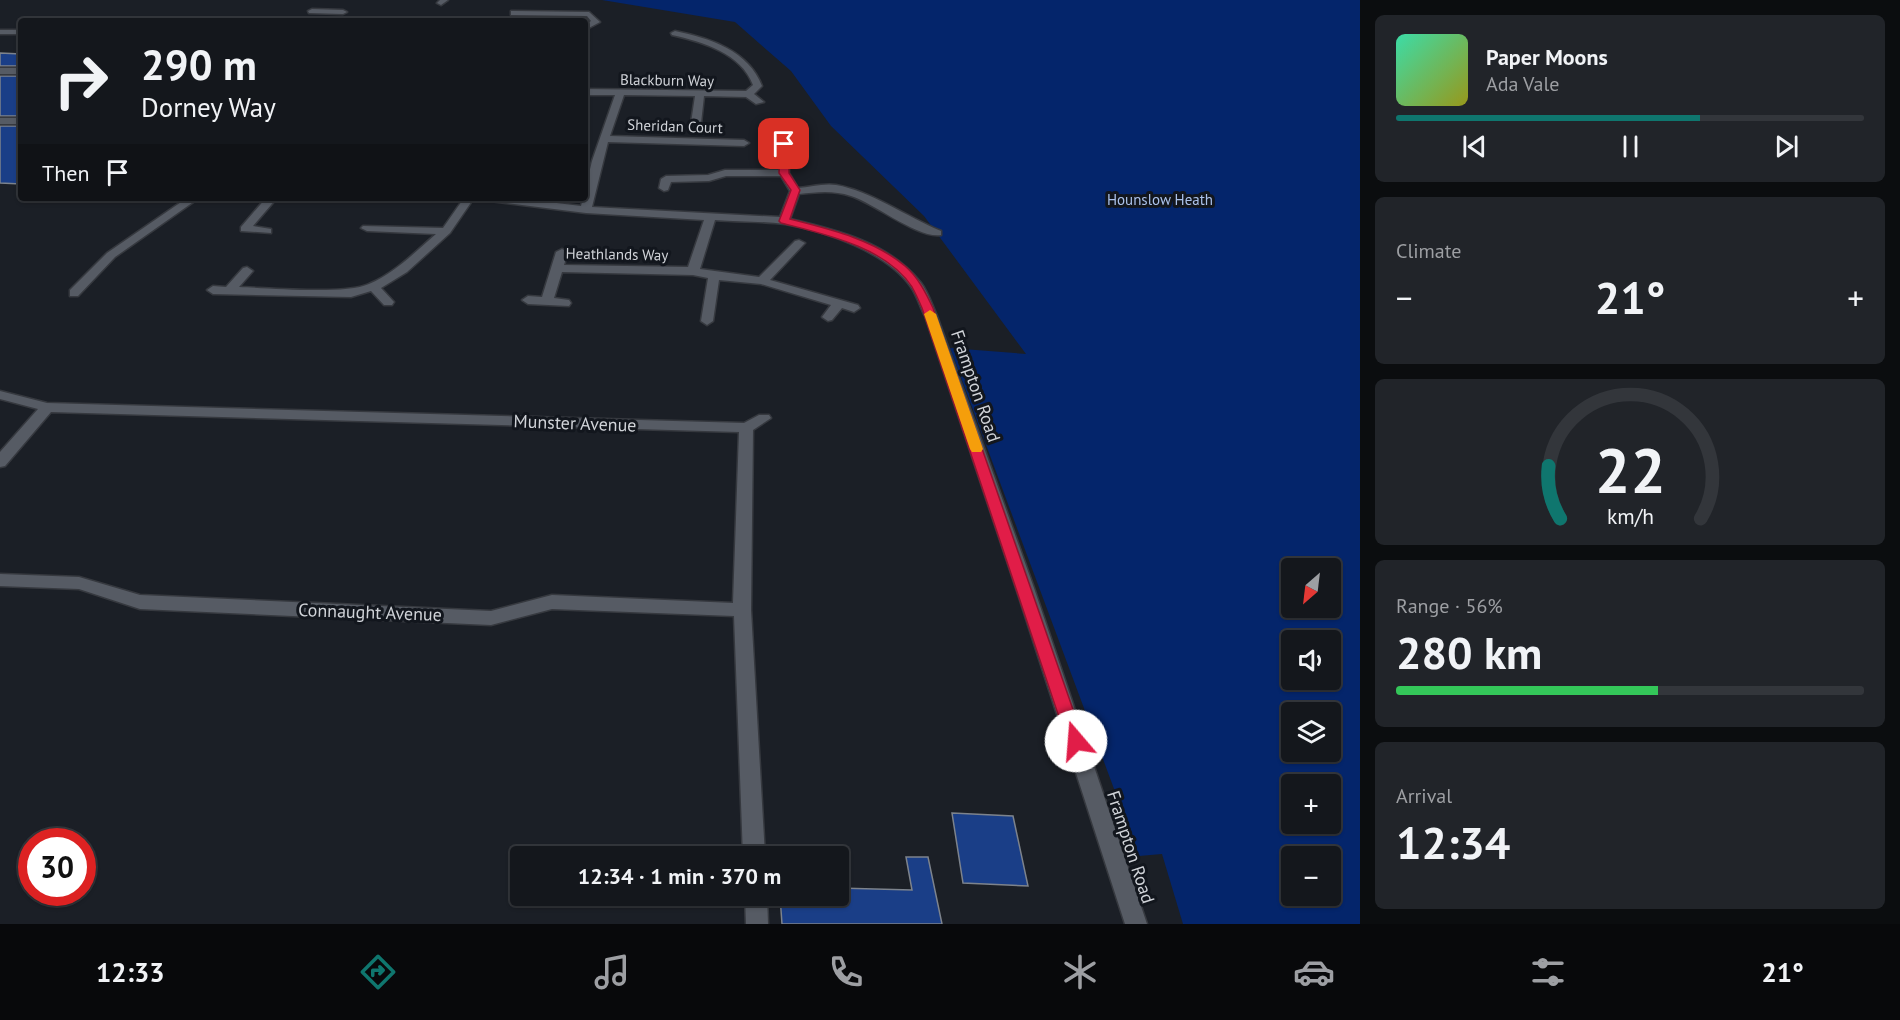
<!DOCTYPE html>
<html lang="en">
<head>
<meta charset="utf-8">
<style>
	body { margin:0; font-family:"PT Sans",sans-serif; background:#212429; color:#f1f3f6; height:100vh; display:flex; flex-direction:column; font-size:22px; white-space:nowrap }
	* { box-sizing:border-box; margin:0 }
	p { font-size:20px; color:#9d9fa3 }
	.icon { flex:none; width:33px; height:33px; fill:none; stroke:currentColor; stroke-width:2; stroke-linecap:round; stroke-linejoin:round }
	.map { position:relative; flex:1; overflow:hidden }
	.details { display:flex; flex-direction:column; gap:15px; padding:15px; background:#0b0d0f; width:540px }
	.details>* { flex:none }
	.hud { position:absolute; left:18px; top:18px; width:570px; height:183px; border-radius:6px; box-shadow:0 2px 4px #0004,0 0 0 2px #33363b; background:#14171c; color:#f1f3f6; overflow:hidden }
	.needle { width:39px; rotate:208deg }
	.fabs { position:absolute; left:1281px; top:558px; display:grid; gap:12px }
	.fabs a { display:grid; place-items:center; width:60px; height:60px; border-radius:6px; background:#14171c; box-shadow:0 2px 4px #0004,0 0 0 2px #33363b; font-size:30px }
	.speed { position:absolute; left:18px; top:828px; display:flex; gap:12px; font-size:30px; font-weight:700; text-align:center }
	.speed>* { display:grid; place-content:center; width:78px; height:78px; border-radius:50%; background:#14171c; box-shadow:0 2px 4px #0004,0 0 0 2px #33363b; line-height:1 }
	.speed .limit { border:9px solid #d22; background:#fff; color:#111 }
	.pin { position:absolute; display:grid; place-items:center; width:51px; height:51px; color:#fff; margin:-26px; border-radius:12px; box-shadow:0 3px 9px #0006 }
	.me { position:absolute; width:66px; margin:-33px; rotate:342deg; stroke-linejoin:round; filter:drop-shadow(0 0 4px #0008) }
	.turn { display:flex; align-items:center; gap:21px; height:126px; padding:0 24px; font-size:27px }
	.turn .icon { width:78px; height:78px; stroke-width:2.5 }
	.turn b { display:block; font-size:42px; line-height:51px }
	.then { display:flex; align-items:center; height:57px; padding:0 24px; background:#0003; gap:12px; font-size:22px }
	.big { font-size:45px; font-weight:700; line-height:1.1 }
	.details .widget { flex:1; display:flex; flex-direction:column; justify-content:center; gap:9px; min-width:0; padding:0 21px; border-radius:9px; background:#212429 }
	.details .dial { align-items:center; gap:0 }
	.dial svg { height:156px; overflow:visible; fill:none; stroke:#33363b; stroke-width:7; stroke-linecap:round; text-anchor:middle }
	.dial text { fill:#f1f3f6; stroke:none }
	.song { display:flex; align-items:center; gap:18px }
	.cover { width:72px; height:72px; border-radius:9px; background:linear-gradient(135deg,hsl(160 70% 55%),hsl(60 70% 35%)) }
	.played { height:6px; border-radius:3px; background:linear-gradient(90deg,#0f766e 65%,#33363b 65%) }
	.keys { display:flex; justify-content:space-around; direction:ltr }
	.heat { display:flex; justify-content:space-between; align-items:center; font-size:33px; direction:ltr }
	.charge { height:9px; border-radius:4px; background:linear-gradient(90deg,#34c759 56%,#33363b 0) }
	.trip { position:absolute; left:510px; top:846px; width:339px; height:60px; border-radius:6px; background:#14171c; box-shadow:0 2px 4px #0004,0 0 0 2px #33363b; font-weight:700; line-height:60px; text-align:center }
	.menu { display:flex; height:96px; justify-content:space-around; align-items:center; background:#08090b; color:#9d9fa3 }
	.menu .icon { width:42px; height:42px }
	.menu .selected { color:#0f766e }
	.menu b { font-size:27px; color:#f1f3f6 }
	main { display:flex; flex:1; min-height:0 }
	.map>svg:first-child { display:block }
	.green { fill:#04256b; fill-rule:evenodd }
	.building { fill:#1a3e87; stroke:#7d838c; stroke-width:1.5 }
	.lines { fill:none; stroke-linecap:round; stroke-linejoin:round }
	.minor-casing { stroke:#36393f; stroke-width:3 }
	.minor { fill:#565b64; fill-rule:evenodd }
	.route { fill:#e11d48; stroke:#92132f; stroke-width:1.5 }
	.slow { fill:#f59e0b }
	.labels { text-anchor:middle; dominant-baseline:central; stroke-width:6; stroke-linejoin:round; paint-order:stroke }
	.far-street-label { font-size:15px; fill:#d0d3d8; stroke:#12161d }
	.far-park-label { font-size:15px; fill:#abc2eb; stroke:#12161d }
	.street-label { font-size:18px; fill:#d0d3d8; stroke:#12161d }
</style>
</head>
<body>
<main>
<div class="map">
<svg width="1360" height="924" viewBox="0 0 1360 924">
	<rect width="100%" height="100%" fill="#1b1f26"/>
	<path class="green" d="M602 0H1360V924H1183L1162 854 1139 856 950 348 1026 354 924 216 831 126 791 71 735 22ZM1292 568H1330V608H1292ZM1292 640H1330V680H1292ZM1292 712H1330V752H1292ZM1292 784H1330V824H1292ZM1292 856H1330V896H1292Z"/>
	<g class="building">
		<polygon points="0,53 21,54 21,66 0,66"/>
		<rect x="0" y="76" width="21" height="40"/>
		<polygon points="0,126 21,126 21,184 0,183"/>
		<polygon points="952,813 1013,816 1028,886 963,883"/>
		<polygon points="906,857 928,857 942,924 782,924 780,896 838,896 838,888 912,890"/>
	</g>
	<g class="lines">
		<g class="minor-casing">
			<g id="minor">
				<polygon points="440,0 448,0 441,5 437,3"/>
				<polygon points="312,9 343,10 347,12 343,14 309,13 308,11"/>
				<polygon points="514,11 589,12 600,22 585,30 585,25 591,21 587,16 511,15 511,11"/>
				<rect x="0" y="30" width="21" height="4"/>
				<path d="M675 31C710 38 749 51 762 86L754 94 764 102 756 104 746 97 704 96 701 123 696 126 691 123 695 96 624 95 610 136 744 140 749 143 744 146 608 142 592 207 780 217 790 191 781 176H726L709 181 671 182 668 190 664 191 659 188 661 179 666 176 708 175 725 170H779V144L784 141 789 144V173L798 188C810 187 824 183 836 185 871 191 907 217 941 231V235C918 239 874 203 851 196 833 190 817 192 799 194L790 219C837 230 890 243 921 283 928 292 932 305 937 316L1034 588 1147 924H1125L1016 588 925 316C920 307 917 295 911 287 887 252 825 231 785 224 762 221 738 222 715 220L700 269 759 277 795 241 799 240 805 243 803 245 770 280 858 305 860 308 854 312 842 308 832 320 828 321 822 317 831 305 761 284 719 280 713 321 707 325 701 321 708 278 693 275 562 272 554 298 569 300 571 303 569 306 528 304 522 300 528 296 542 297 556 252 562 249 568 252 564 265 688 267 704 220 586 213 490 201 485 198H516L581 206 592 161 615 95H585V89L746 91 753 85C741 53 703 42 672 35L671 33Z"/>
				<rect x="0" y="68" width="21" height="6"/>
				<rect x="0" y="118" width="21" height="6"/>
				<polygon points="187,198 199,198 115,257 78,296 70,296 70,290 107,253"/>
				<polygon points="266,198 277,198 253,226 271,229 271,233 241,231 241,227"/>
				<path d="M464 198H474L450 233 407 272 381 288 394 302 392 305H384L371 291 351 297 213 294 207 290 213 286 226 287 243 268 247 267 253 271 239 287C269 288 345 295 369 284 395 273 415 252 436 234L367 231 361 228 363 226 443 228Z"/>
				<polygon points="0,391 47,403 744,423 759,415 769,415 771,418 753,430 751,610 765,856 743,856 734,616 552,609 491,625 140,609 79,589 0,586 0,574 79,577 140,595 491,611 552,595 733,603 739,432 51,412 5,466 0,467 0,452 38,409 0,399"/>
				<polygon points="745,896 767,896 768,924 746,924"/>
			</g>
		</g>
		<use href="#minor" class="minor"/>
	</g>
	<path class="route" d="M784 141 789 144V173L800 190 790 219C829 229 873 239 905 266 918 277 926 293 933 308L1084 741 1082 747 1076 749 1069 747 1067 741 922 308C919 301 916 294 912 287 886 247 824 234 781 223L779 221 791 190 779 173 780 144Z"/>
	<polygon class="slow" points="930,310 936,314 983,449 981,452 972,452 970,449 924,314"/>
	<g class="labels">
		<g class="far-street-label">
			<text transform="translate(667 80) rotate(1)">Blackburn Way</text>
			<text transform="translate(675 126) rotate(2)">Sheridan Court</text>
			<text transform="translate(617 254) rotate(1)">Heathlands Way</text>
		</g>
		<g class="far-park-label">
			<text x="1160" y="199">Hounslow Heath</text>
		</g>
		<g class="street-label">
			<text transform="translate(976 386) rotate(71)">Frampton Road</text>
			<text transform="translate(575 423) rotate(2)">Munster Avenue</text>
			<text transform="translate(370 612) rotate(2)">Connaught Avenue</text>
			<text transform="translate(1131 847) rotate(72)">Frampton Road</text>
		</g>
	</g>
</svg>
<div class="fabs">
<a><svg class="needle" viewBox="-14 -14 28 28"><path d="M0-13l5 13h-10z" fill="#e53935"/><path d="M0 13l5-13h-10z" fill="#9d9fa3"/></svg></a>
<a><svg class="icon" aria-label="sound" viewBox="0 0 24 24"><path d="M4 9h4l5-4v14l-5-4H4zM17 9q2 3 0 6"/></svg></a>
<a><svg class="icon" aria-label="layers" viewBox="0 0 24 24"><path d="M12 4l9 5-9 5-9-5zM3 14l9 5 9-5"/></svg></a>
<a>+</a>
<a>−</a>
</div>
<div class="speed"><div class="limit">30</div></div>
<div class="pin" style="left:784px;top:144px;background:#d93025"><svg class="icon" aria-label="arrive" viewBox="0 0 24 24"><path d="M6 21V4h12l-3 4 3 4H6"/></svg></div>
<svg class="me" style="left:1076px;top:741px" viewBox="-20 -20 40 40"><circle r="19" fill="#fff"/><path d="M0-13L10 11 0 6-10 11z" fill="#e11d48"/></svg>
<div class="trip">12:34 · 1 min · 370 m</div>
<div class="hud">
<div class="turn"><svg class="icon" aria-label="right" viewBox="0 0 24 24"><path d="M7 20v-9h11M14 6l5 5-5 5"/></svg><div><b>290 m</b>Dorney Way</div></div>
<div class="then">Then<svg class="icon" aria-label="arrive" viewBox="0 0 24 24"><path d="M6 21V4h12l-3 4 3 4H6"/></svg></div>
</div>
</div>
<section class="details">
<div class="widget">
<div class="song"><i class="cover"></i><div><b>Paper Moons</b><p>Ada Vale</p></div></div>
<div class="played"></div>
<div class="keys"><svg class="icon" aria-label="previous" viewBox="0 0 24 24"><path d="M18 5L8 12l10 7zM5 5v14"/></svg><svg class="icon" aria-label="pause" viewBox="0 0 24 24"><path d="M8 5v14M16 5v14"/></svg><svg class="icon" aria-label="next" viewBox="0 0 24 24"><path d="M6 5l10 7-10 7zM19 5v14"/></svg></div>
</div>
<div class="widget"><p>Climate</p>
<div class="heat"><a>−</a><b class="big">21°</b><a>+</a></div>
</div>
<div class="widget dial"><svg viewBox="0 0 100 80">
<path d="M14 69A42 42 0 1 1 86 69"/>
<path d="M14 69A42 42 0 0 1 8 42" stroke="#0f766e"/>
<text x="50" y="56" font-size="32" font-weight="700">22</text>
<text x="50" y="72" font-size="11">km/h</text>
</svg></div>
<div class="widget"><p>Range · 56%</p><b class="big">280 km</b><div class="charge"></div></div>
<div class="widget"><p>Arrival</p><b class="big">12:34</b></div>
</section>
</main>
<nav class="menu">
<b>12:33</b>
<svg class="icon selected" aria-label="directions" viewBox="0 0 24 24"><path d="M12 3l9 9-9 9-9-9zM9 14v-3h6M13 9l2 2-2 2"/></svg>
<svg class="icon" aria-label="music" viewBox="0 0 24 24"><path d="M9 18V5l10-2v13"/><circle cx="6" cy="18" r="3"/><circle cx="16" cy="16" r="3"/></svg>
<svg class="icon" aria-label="phone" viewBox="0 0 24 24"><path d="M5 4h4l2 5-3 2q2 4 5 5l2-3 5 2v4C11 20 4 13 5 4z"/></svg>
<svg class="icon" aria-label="climate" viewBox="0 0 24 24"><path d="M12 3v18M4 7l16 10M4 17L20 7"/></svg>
<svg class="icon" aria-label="car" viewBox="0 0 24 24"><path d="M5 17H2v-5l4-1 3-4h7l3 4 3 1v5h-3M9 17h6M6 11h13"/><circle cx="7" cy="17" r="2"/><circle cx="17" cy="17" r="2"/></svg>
<svg class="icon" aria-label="filters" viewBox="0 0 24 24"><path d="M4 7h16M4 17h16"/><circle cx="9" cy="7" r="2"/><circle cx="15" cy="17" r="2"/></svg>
<b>21°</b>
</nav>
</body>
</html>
